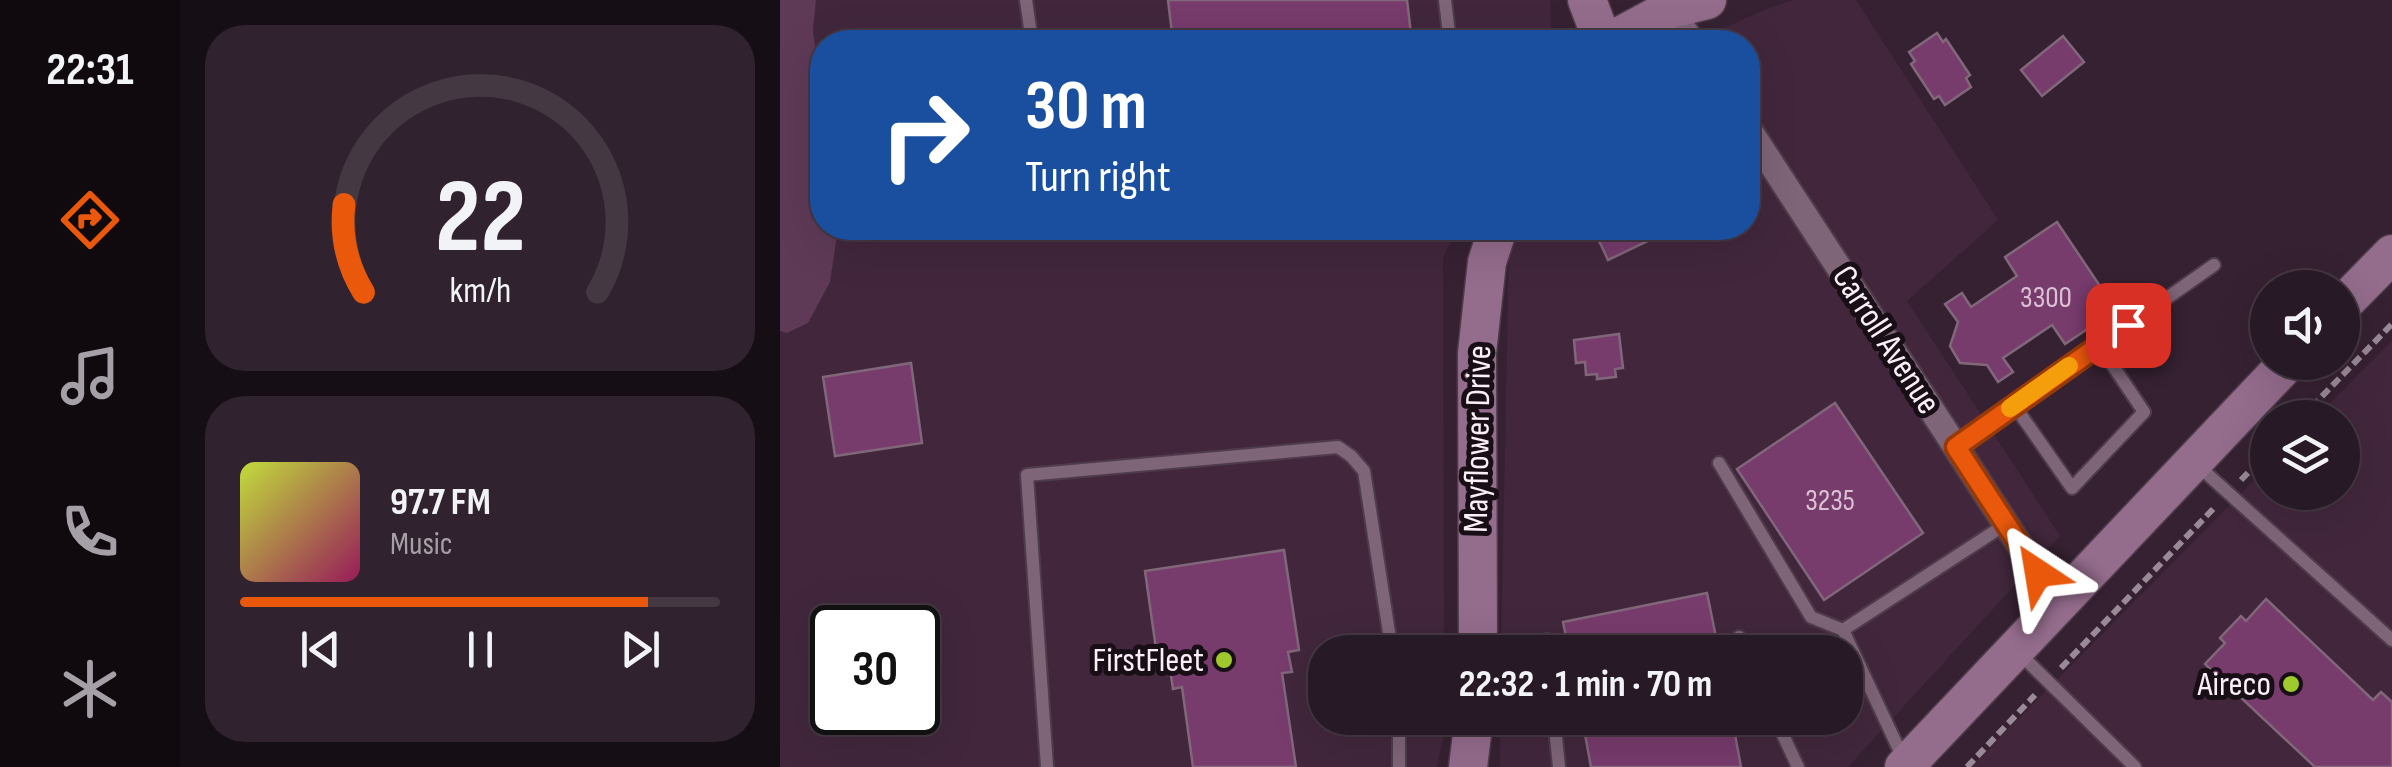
<!DOCTYPE html>
<html lang="en">
<head>
<meta charset="utf-8">
<style>
	body { margin:0; font-family:"Sofia Sans Condensed",sans-serif; background:#30222e; color:#f1f3f6; height:100vh; display:flex; flex-direction:column; font-size:38px; white-space:nowrap }
	* { box-sizing:border-box; margin:0 }
	p { font-size:32px; color:#a5a0a7 }
	.icon { flex:none; width:55px; height:55px; fill:none; stroke:currentColor; stroke-width:2; stroke-linecap:round; stroke-linejoin:round }
	.map { position:relative; flex:1; overflow:hidden }
	.details { display:flex; flex-direction:column; gap:25px; padding:25px; background:#160e15; width:600px }
	.details>* { flex:none }
	.banner { position:absolute; left:30px; top:30px; width:950px; height:210px; border-radius:40px; box-shadow:0 10px 40px #0002,0 0 0 2px #443843; background:#1a4fa0; color:#fff; overflow:hidden }
	.controls { position:absolute; left:1470px; top:270px; display:grid; gap:20px }
	.controls a { display:grid; place-items:center; width:110px; height:110px; border-radius:50%; background:#281926; box-shadow:0 10px 40px #0002,0 0 0 2px #443843; font-size:50px }
	.speed { position:absolute; left:30px; top:605px; display:flex; gap:20px; font-size:50px; font-weight:700; text-align:center }
	.speed>* { display:grid; place-content:center; width:130px; height:130px; border-radius:50%; background:#281926; box-shadow:0 10px 40px #0002,0 0 0 2px #443843; line-height:1 }
	.speed .limit { border:5px solid #111; border-radius:15px; background:#fff; color:#111 }
	.pin { position:absolute; display:grid; place-items:center; width:85px; height:85px; color:#fff; margin:-42px; border-radius:20px; box-shadow:0 5px 15px #0006 }
	.me { position:absolute; width:110px; margin:-55px; rotate:327deg; stroke-linejoin:round; filter:drop-shadow(0 0 8px #0008) }
	.turn { display:flex; align-items:center; gap:35px; height:210px; padding:0 50px; font-size:45px }
	.turn .icon { width:130px; height:130px; stroke-width:2.5 }
	.turn b { display:block; font-size:70px; line-height:85px }
	.details .card { flex:1; display:flex; flex-direction:column; justify-content:center; gap:15px; min-width:0; padding:0 35px; border-radius:40px; background:#30222e }
	.details .dial { align-items:center; gap:0 }
	.dial svg { height:260px; overflow:visible; fill:none; stroke:#443843; stroke-width:7; stroke-linecap:round; text-anchor:middle }
	.dial text { fill:#f1f3f6; stroke:none }
	.song { display:flex; align-items:center; gap:30px }
	.cover { width:120px; height:120px; border-radius:15px; background:linear-gradient(135deg,hsl(70 70% 55%),hsl(330 70% 35%)) }
	.played { height:10px; border-radius:5px; background:linear-gradient(90deg,#ea580c 85%,#443843 85%) }
	.keys { display:flex; justify-content:space-around; direction:ltr }
	.trip { position:absolute; left:528px; top:635px; width:555px; height:100px; border-radius:40px; background:#281926; box-shadow:0 10px 40px #0002,0 0 0 2px #443843; font-weight:700; line-height:100px; text-align:center }
	main { display:flex; flex:1; min-height:0 }
	.tabs { display:flex; flex-direction:column; width:180px; justify-content:space-around; align-items:center; background:#100a0f; color:#a5a0a7 }
	.tabs .icon { width:70px; height:70px }
	.tabs .on { color:#ea580c }
	.tabs b { font-size:45px; color:#f1f3f6 }
	.map>svg:first-child { display:block }
	.built { fill:#42273c; fill-rule:evenodd }
	.green { fill:#5f3a57 }
	.building { fill:#773b6c; stroke:#80677a; stroke-width:2.5 }
	.lines { fill:none; stroke-linecap:round; stroke-linejoin:round }
	.lane-casing { stroke:#4e3c4b; stroke-width:16 }
	.street-casing { stroke:#4e3c4b; stroke-width:29 }
	.secondary-casing { stroke:#4e3c4b; stroke-width:41 }
	.path { stroke:#9a8996; stroke-width:6; stroke-dasharray:10 5; stroke-linecap:butt }
	.lane { stroke:#7e6578; stroke-width:12 }
	.street { stroke:#7e6578; stroke-width:25 }
	.secondary { stroke:#946c8c; stroke-width:38 }
	.route-casing { stroke:#983908; stroke-width:25 }
	.route { stroke:#ea580c; stroke-width:18 }
	.slow { stroke:#f59e0b; stroke-width:18 }
	.poi-dot { fill:#9fca2d; stroke:#180f16; stroke-width:4 }
	.labels { text-anchor:middle; dominant-baseline:central; stroke-width:10; stroke-linejoin:round; paint-order:stroke }
	.number-label { font-size:30px; fill:#dbc1d5 }
	.street-label { font-size:35px; fill:#fceef8; stroke:#180f16 }
	.poi-label { font-size:35px; fill:#fceef8; stroke:#180f16; text-anchor:end }
</style>
</head>
<body>
<main>
<nav class="tabs">
<b>22:31</b>
<svg class="icon on" aria-label="directions" viewBox="0 0 24 24"><path d="M12 3l9 9-9 9-9-9zM9 14v-3h6M13 9l2 2-2 2"/></svg>
<svg class="icon" aria-label="music" viewBox="0 0 24 24"><path d="M9 18V5l10-2v13"/><circle cx="6" cy="18" r="3"/><circle cx="16" cy="16" r="3"/></svg>
<svg class="icon" aria-label="phone" viewBox="0 0 24 24"><path d="M5 4h4l2 5-3 2q2 4 5 5l2-3 5 2v4C11 20 4 13 5 4z"/></svg>
<svg class="icon" aria-label="climate" viewBox="0 0 24 24"><path d="M12 3v18M4 7l16 10M4 17L20 7"/></svg>
</nav>
<section class="details">
<div class="card dial"><svg viewBox="0 0 100 80">
<path d="M14 69A42 42 0 1 1 86 69"/>
<path d="M14 69A42 42 0 0 1 8 42" stroke="#ea580c"/>
<text x="50" y="56" font-size="32" font-weight="700">22</text>
<text x="50" y="72" font-size="11">km/h</text>
</svg></div>
<div class="card">
<div class="song"><i class="cover"></i><div><b>97.7 FM</b><p>Music</p></div></div>
<div class="played"></div>
<div class="keys"><svg class="icon" aria-label="previous" viewBox="0 0 24 24"><path d="M18 5L8 12l10 7zM5 5v14"/></svg><svg class="icon" aria-label="pause" viewBox="0 0 24 24"><path d="M8 5v14M16 5v14"/></svg><svg class="icon" aria-label="next" viewBox="0 0 24 24"><path d="M6 5l10 7-10 7zM19 5v14"/></svg></div>
</div>
</section>
<div class="map">
<svg width="1612" height="767" viewBox="0 0 1612 767">
	<rect width="100%" height="100%" fill="#362132"/>
	<g class="built">
		<polygon points="36,0 770,0 772,42 42,42 42,110 33,29"/>
		<polygon points="1013,0 1076,0 1218,220 1127,301 1280,536 1068,767 720,767 720,718 1065,718 1065,652 721,652 729,246 741,228 968,228 968,42 912,42 985,10"/>
		<path d="M56 228H678L663 257 664 652H545V718H664V733L657 767H0V331L7 333 28 323 50 282 57 237ZM52 628H138V712H52Z"/>
		<polygon points="1612,341 1612,767 1191,767 1487,467 1488,492 1562,492 1562,418 1536,417"/>
	</g>
	<polygon class="green" points="0,0 36,0 33,29 42,110 42,228 56,228 57,236 50,282 28,323 7,333 0,331"/>
	<g class="building">
		<polygon points="388,0 627,0 632,42 393,42"/>
		<polygon points="1157,33 1163,42 1166,39 1190,75 1186,78 1191,87 1165,105 1159,96 1154,99 1131,64 1135,61 1129,52"/>
		<polygon points="1283,36 1304,62 1262,96 1241,70"/>
		<polygon points="1277,222 1336,310 1285,344 1272,325 1223,358 1233,372 1218,382 1207,365 1180,363 1170,346 1178,322 1165,304 1182,293 1191,307 1237,276 1225,257"/>
		<polygon points="800,228 887,228 868,237 870,240 828,260 814,230 804,235"/>
		<polygon points="839,334 843,368 835,369 836,377 817,379 817,374 806,375 805,362 796,363 794,340"/>
		<polygon points="131,363 142,443 55,456 43,377"/>
		<polygon points="1055,403 1143,533 1044,600 957,469"/>
		<polygon points="504,550 519,650 508,652 512,672 502,673 516,767 413,767 402,687 393,689 390,669 379,670 365,571"/>
		<polygon points="927,593 939,652 789,652 783,622"/>
		<polygon points="1486,599 1593,700 1601,692 1612,702 1612,767 1535,767 1425,664 1445,643 1440,638 1461,616 1466,621"/>
		<polygon points="802,718 952,718 961,767 811,767"/>
	</g>
	<g class="lines">
		<g class="lane-casing">
			<g id="lane">
				<polyline points="246,0 252,42"/>
				<polyline points="665,0 670,42"/>
				<polyline points="1234,405 1292,488 1364,412 1319,345"/>
				<polyline points="1175,447 1434,265"/>
				<polyline points="939,463 1031,617 1063,630"/>
				<polyline points="1415,463 1612,640"/>
				<polyline points="959,637 966,652"/>
				<polyline points="767,640 768,652"/>
				<polyline points="1239,653 1355,767"/>
				<polyline points="774,718 779,767"/>
				<polyline points="995,718 1018,767"/>
				<polyline points="1123,758 1063,630 1226,524"/>
				<polyline points="267,767 247,475 558,447 571,456 584,471 612,652"/>
				<polyline points="619,767 619,718"/>
			</g>
		</g>
		<g class="street-casing">
			<g id="street">
				<polyline points="890,9 912,42"/>
				<polyline points="968,128 1278,604"/>
			</g>
		</g>
		<g class="secondary-casing">
			<g id="secondary">
				<polyline points="807,0 823,42"/>
				<polyline points="829,42 890,9 927,0"/>
				<polyline points="1562,305 1612,254"/>
				<polyline points="698,652 697,353 707,262 718,228"/>
				<polyline points="688,767 694,718"/>
				<polyline points="1124,767 1508,362"/>
			</g>
		</g>
		<g class="path">
			<polyline points="1521,418 1612,324"/>
			<polyline points="1461,480 1488,452"/>
			<polyline points="1281,668 1435,507"/>
			<polyline points="1187,767 1255,695"/>
		</g>
		<use href="#lane" class="lane"/>
		<use href="#street" class="street"/>
		<use href="#secondary" class="secondary"/>
	</g>
	<g class="lines">
		<g class="route-casing">
			<polyline id="route" points="1258,573 1176,447 1348,325"/>
		</g>
		<use href="#route" class="route"/>
		<polyline class="slow" points="1230,408 1289,366"/>
	</g>
	<g class="poi-dot">
		<circle cx="444" cy="660" r="10"/>
		<circle cx="1511" cy="684" r="10"/>
	</g>
	<g class="labels">
		<g class="number-label">
			<text x="1266" y="298">3300</text>
			<text x="1050" y="501">3235</text>
		</g>
		<g class="street-label">
			<text transform="translate(1106 340) rotate(57)">Carroll Avenue</text>
			<text transform="translate(698 439) rotate(-89)">Mayflower Drive</text>
		</g>
		<g class="poi-label">
			<text x="424" y="660">FirstFleet</text>
			<text x="1491" y="684">Aireco</text>
		</g>
	</g>
</svg>
<div class="controls">
<a><svg class="icon" aria-label="sound" viewBox="0 0 24 24"><path d="M4 9h4l5-4v14l-5-4H4zM17 9q2 3 0 6"/></svg></a>
<a><svg class="icon" aria-label="layers" viewBox="0 0 24 24"><path d="M12 4l9 5-9 5-9-5zM3 14l9 5 9-5"/></svg></a>
</div>
<div class="speed"><div class="limit">30</div></div>
<div class="pin" style="left:1348px;top:325px;background:#d93025"><svg class="icon" aria-label="arrive" viewBox="0 0 24 24"><path d="M6 21V4h12l-3 4 3 4H6"/></svg></div>
<svg class="me" style="left:1258px;top:573px" viewBox="-20 -20 40 40"><path d="M0-17L14 15 0 8-14 15z" fill="#ea580c" stroke="#fff" stroke-width="4"/></svg>
<div class="trip">22:32 · 1 min · 70 m</div>
<div class="banner">
<div class="turn"><svg class="icon" aria-label="right" viewBox="0 0 24 24"><path d="M7 20v-9h11M14 6l5 5-5 5"/></svg><div><b>30 m</b>Turn right</div></div>
</div>
</div>
</main>
</body>
</html>
